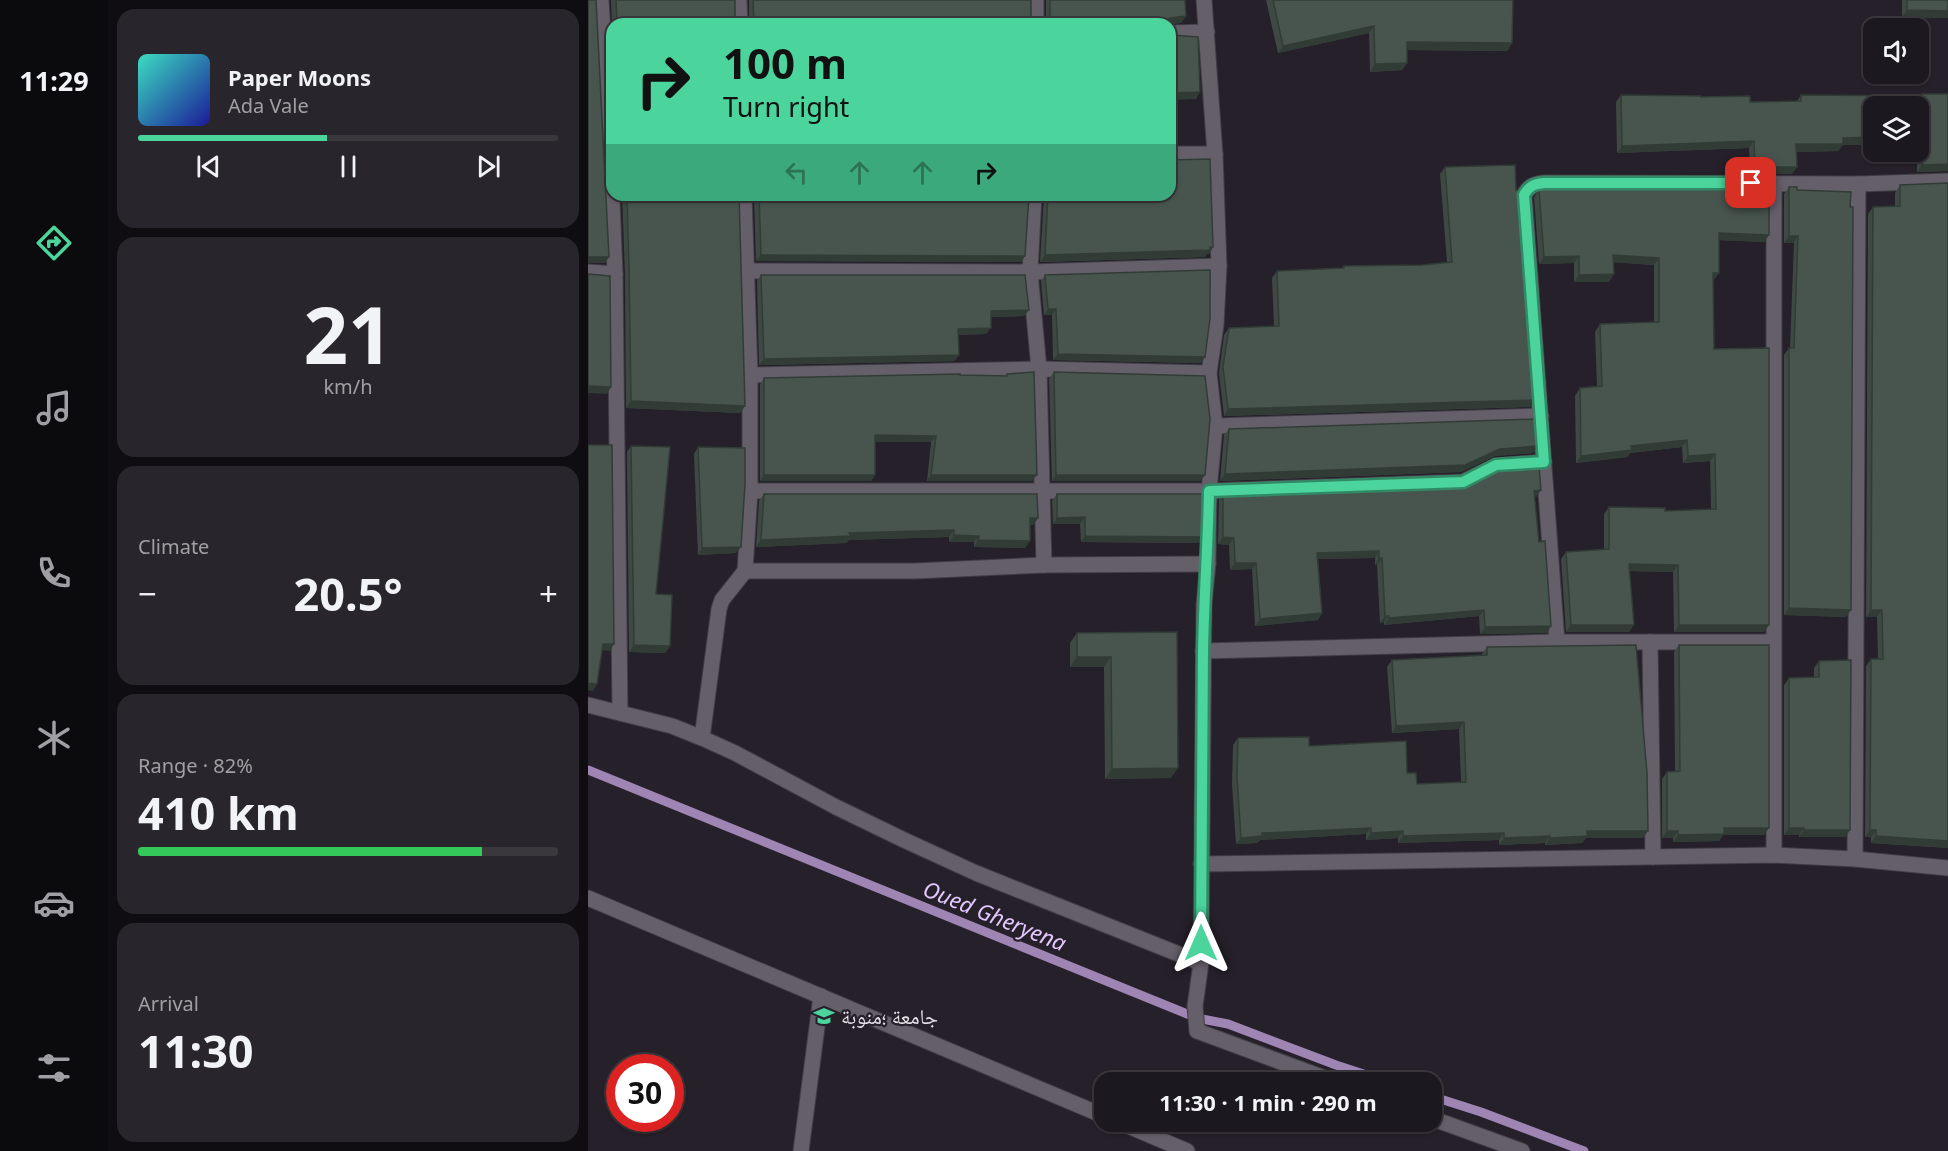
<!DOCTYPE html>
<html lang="en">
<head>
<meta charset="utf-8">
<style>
	body { margin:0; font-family:"Noto Sans","Noto Naskh Arabic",sans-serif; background:#29252c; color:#f1f3f6; height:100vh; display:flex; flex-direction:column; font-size:22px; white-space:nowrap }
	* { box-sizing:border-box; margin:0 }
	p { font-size:20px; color:#a0a0a4 }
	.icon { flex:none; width:33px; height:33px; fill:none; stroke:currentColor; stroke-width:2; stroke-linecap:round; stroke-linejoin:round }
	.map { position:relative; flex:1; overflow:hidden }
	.side { display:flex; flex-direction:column; gap:9px; padding:9px; background:#0f0d11; width:480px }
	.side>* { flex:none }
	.hud { position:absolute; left:18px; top:18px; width:570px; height:183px; border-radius:18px; box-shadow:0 2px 4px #0004,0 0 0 2px #3a373d; background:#4bd49b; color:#111; overflow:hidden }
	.fabs { position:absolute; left:1275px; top:18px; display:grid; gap:12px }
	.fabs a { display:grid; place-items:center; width:66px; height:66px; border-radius:12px; background:#1c181f; box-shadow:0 2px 4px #0004,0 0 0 2px #3a373d; font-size:30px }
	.speed { position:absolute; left:18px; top:1054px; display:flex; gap:12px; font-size:30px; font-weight:700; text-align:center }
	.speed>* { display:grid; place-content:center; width:78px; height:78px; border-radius:50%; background:#1c181f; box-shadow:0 2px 4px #0004,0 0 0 2px #3a373d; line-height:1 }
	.speed .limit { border:9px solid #d22; background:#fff; color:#111 }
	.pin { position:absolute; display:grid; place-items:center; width:51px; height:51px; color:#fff; margin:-26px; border-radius:12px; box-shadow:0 3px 9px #0006 }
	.me { position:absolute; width:66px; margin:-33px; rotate:0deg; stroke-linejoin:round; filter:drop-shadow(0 0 4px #0008) }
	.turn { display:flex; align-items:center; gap:21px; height:126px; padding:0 18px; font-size:27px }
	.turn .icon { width:78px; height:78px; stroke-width:2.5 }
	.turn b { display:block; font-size:42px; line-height:51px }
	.lanes { display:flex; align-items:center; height:57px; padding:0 18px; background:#0003; justify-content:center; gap:30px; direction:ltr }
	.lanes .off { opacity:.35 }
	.big { font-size:45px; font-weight:700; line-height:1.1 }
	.side .card { flex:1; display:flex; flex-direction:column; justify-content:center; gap:9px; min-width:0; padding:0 21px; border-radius:18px; background:#29252c }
	.side .dial { align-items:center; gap:0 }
	.dial b { font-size:78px; line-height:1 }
	.song { display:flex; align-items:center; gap:18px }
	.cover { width:72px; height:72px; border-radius:9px; background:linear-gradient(135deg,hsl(170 70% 55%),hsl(240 70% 35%)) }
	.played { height:6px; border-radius:3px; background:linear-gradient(90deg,#4bd49b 45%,#3a373d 45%) }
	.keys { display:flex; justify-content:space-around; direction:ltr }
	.heat { display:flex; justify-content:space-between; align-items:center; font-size:33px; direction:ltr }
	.charge { height:9px; border-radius:4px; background:linear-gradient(90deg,#34c759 82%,#3a373d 0) }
	.trip { position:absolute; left:506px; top:1072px; width:348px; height:60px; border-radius:18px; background:#1c181f; box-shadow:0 2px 4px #0004,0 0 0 2px #3a373d; font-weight:700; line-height:60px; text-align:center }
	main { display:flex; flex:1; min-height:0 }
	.tab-bar { display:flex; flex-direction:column; width:108px; justify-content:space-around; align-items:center; background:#0b0a0c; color:#a0a0a4 }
	.tab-bar .icon { width:42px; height:42px }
	.tab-bar .active { color:#4bd49b }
	.tab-bar b { font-size:27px; color:#f1f3f6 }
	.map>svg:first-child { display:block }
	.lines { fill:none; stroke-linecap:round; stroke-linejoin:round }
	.stream { stroke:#9f85b4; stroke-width:9 }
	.service-casing { stroke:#413d45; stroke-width:17 }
	.minor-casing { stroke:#413d45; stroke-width:17 }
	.service { stroke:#655f6a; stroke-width:15 }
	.minor { stroke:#655f6a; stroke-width:15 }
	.wall { fill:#3e4943 }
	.shaded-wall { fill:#323c37 }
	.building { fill:#48554e; stroke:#323c37; stroke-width:1.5 }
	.route-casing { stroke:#318a65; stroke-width:15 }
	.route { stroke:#4bd49b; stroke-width:10 }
	.labels { text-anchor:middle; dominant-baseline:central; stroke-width:4.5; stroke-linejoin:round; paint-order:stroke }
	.poi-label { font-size:21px; fill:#e3dfe6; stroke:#252029; text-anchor:start }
	.water-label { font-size:22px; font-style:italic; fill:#e4c7fd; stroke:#252029 }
</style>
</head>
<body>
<main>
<nav class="tab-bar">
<b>11:29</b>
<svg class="icon active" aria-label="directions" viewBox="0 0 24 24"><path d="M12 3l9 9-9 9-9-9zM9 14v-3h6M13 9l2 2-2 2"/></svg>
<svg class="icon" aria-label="music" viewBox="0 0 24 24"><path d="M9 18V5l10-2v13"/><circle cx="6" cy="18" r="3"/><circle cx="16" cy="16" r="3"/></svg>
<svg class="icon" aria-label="phone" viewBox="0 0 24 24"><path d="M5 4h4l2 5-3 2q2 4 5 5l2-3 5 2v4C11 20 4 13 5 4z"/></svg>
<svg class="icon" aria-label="climate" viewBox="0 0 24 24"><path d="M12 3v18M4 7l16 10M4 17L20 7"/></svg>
<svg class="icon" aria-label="car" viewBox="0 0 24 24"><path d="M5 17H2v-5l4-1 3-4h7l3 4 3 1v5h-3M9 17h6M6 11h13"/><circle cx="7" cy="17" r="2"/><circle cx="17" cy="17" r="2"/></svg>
<svg class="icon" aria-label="filters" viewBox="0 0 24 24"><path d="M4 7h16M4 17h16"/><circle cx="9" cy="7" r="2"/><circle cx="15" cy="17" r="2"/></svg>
</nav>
<section class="side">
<div class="card">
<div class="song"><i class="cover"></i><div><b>Paper Moons</b><p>Ada Vale</p></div></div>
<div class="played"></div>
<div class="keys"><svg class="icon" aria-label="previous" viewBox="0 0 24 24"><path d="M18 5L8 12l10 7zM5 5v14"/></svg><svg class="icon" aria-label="pause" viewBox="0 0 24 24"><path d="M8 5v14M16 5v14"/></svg><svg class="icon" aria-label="next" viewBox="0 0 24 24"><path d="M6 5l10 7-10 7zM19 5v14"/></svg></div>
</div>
<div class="card dial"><b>21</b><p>km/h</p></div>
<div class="card"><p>Climate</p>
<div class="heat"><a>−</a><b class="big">20.5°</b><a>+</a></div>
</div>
<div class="card"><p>Range · 82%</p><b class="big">410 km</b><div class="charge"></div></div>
<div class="card"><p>Arrival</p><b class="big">11:30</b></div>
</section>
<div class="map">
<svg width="1360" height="1151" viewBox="0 0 1360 1151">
	<rect width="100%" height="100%" fill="#252029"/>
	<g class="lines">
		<g class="stream">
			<polyline points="0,770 609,1018 640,1024 748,1065 803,1083"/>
			<polyline points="843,1096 893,1112 996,1151"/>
		</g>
		<g class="service-casing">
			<g id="service">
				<polyline points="0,898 516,1116"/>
				<polyline points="531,1122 599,1151"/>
				<polyline points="213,1151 233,996"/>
			</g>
		</g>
		<g class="minor-casing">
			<g id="minor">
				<polyline points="13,0 22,149 27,274 32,713"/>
				<polyline points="151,0 152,24"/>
				<polyline points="448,24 448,0"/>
				<polyline points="582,33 619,32"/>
				<polyline points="582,154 627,154"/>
				<polyline points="446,195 442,272 451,369 456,565"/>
				<polyline points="160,271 442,272 631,266"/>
				<polyline points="0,272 27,274"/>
				<polyline points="162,375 451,369 621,373"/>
				<polyline points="627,426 953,416"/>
				<polyline points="162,491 621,491 875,482 908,466 956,462"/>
				<polyline points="157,571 327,571 456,565 620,564"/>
				<path d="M969 642 936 195C941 186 946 184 956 183L1270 184 1360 181"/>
				<polyline points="1062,642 1065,857"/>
				<polyline points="615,651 969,642 1184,642"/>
				<polyline points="0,705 84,726 114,738 147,753 248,807 316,840 388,873 613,963 607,1006 609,1031 750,1083"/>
				<polyline points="114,738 131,609 134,600 157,571 162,491 162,375 156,195"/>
				<polyline points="1186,855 1186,183"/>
				<polyline points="1267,859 1270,184"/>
				<polyline points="613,864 1186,855 1267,859 1360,868"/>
				<polyline points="613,963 616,604 620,564 621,491 627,426 621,373 628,325 631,266 627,154 616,0"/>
				<polyline points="843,1118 934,1151"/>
			</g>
		</g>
		<use href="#service" class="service"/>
		<use href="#minor" class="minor"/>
	</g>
	<g class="wall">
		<polygon points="23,0 147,0 147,18 150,24 24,24"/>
		<polygon points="161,0 443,0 443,18 447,24 161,24"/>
		<polygon points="458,0 597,0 598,16 593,23 582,24 458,24"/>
		<polygon points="678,0 925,0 924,43 919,51 819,50 819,63 814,70 782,72 781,33 690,53"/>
		<polygon points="1314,0 1360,0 1360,18 1314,17"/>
		<polygon points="1334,94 1360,94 1360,171 1329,172 1329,152 1330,152 1330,106 1286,106 1286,145 1255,145 1250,151 1208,152 1204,174 1162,174 1161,148 1029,153 1028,102 1033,95 1113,97 1162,102 1209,101 1213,95 1332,96"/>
		<polygon points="857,167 928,190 939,316 942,407 636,416 631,373 636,335 641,328 686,326 684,278 689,271 754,268 756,266 834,265 859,262 852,174"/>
		<polygon points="1360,183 1360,848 1283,843 1283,837 1277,837 1278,666 1283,659 1290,659 1289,617 1278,617 1280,214 1285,207 1307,206 1307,193 1312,185"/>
		<polygon points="1035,186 1087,189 1165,190 1167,186 1181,235 1176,242 1131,240 1125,280 1126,349 1176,632 1086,632 1085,572 1042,571 1041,632 978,632 973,559 978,552 1016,549 1016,514 1021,507 1077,511 1123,509 1122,461 1095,463 1094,447 1042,453 1039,457 988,463 987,396 992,388 1009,386 1007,332 1012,324 1066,322 1066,265 1025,262 1021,282 986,282 986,263 951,264 946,197 952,189 1033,188"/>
		<polygon points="1201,187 1262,207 1258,617 1196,615 1196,355 1201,348 1202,348 1206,243 1196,243 1196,194"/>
		<polygon points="34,195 151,195 157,406 152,413 38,408 37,274"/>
		<polygon points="166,195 441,195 437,256 433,262 168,261"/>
		<polygon points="456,195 582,195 625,247 621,254 619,254 617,257 452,262"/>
		<polygon points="173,275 436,316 403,317 398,334 370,335 371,355 366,361 171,365 169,281"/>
		<polygon points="457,275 613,363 465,360 464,315 456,315 453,281"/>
		<polygon points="466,372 617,475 612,481 464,481 461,379"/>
		<polygon points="419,374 444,481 339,481 343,442 287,442 287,475 283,481 172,481 172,385 176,378 418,376"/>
		<polygon points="641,429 945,453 907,456 873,472 632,481 636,435"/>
		<polygon points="43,446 68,594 82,646 77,653 41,652 39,452"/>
		<polygon points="110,447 148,553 110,555 106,454"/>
		<polygon points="953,490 948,497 946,497 951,542 963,626 959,633 892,634 891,616 796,625 796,622 792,623 789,565 787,565 787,558 730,559 734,613 730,620 667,626 664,569 642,570 641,545 630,544 631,500 635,494"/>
		<polygon points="176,494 450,518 445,525 442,525 437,548 386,547 386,542 361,542 361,537 261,540 258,543 168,547 171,501"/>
		<polygon points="469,494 611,543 493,542 492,524 465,524 464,501"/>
		<polygon points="589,632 583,778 517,779 516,667 482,667 482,643 489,633"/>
		<polygon points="1091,645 1176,835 1135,835 1131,841 1085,842 1085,838 1074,838 1074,779 1079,772 1087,771 1086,652"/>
		<polygon points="899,647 1055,838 998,838 994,843 957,845 957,843 911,845 911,840 810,843 810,838 778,840 778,834 672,840 669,843 648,844 644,785 645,745 650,738 721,746 819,773 829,784 873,782 871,729 804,733 799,667 804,660 894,656 894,654"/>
		<polygon points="1231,661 1262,830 1257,837 1211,837 1211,835 1196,835 1196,685 1201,678 1226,677 1226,668"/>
	</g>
	<g class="shaded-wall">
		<polygon points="1319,10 1360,11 1360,18 1314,17"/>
		<polygon points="598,16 593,23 576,24 582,18"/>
		<polygon points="786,26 781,33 690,53 695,46"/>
		<polygon points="819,42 924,43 919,51 814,50"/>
		<polygon points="819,63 814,70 782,72 787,64"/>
		<polygon points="612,92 608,99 582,100 582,93"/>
		<polygon points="1286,137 1286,145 1255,145 1250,151 1203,152 1208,144 1255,138"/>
		<polygon points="1166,141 1161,148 1029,153 1034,146"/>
		<polygon points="1360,164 1360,171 1329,172 1334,165"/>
		<polygon points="1167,167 1209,167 1204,174 1162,174"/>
		<polygon points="1131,233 1181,235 1176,242 1126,240"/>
		<polygon points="1201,236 1210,236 1206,243 1196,243"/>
		<polygon points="625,247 621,254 619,254 617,257 452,262 457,255"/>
		<polygon points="173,255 437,256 433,262 168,261"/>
		<polygon points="1025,255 1071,258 1066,265 1020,262"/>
		<polygon points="1,256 21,257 17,263 0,263 0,257"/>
		<polygon points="991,256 986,263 951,264 956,257"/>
		<polygon points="1125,273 1131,273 1126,280 1120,280"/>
		<polygon points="1026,274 1021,282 986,282 991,275"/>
		<polygon points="460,309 468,309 464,315 456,315"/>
		<polygon points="441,310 436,316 398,317 403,311"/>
		<polygon points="403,328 398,334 365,335 370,329"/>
		<polygon points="470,354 617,357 613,363 465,360"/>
		<polygon points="371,355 366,361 171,365 176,359"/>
		<polygon points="0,386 23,387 19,394 0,393"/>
		<polygon points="946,400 942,407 636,416 640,409"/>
		<polygon points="43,401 157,406 152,413 38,408"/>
		<polygon points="287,435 348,436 343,442 282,442"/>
		<polygon points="1099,440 1094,447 1042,453 1039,457 988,463 993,456 1043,446"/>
		<polygon points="950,446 945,453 907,456 873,472 632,481 637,474"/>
		<polygon points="1127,454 1122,461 1095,463 1100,456"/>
		<polygon points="176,475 287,475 283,481 172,481"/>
		<polygon points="343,475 449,475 444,481 339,481"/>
		<polygon points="468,475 617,475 612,481 464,481"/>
		<polygon points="953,490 948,497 941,497 946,491"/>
		<polygon points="497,517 492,524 465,524 469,518"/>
		<polygon points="442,518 450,518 445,525 438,525"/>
		<polygon points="366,530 361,537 261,540 258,543 168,547 173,540 261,533"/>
		<polygon points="366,535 391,536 386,542 361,542"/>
		<polygon points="497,536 615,537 611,543 493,542"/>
		<polygon points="635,537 646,538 641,545 630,544"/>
		<polygon points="390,540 442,541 437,548 386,547"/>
		<polygon points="153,547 148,553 110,555 114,548"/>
		<polygon points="791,551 787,558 725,559 729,553"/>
		<polygon points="791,558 794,558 789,565 787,565"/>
		<polygon points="647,563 668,563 664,569 642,570"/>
		<polygon points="1041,564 1090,565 1085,572 1036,571"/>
		<polygon points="1201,608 1263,610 1258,617 1196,615"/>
		<polygon points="896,610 891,616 796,625 801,618"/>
		<polygon points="1283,610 1294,610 1289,617 1278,617"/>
		<polygon points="734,613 730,620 667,626 672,619"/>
		<polygon points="797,616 801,616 796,622 792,623"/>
		<polygon points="983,625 1046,625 1041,632 978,632"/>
		<polygon points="1091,625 1181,625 1176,632 1086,632"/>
		<polygon points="963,626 959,633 892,634 897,627"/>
		<polygon points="15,644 26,644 22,651 10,650"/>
		<polygon points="46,645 82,646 77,653 41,652"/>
		<polygon points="489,657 523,657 516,667 482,667"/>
		<polygon points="0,683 9,684 5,691 0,690"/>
		<polygon points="876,722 871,729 804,733 808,726"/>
		<polygon points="590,768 583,778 517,779 524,769"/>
		<polygon points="783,828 778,834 672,840 669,843 648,844 653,838 674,833"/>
		<polygon points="1136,828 1181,828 1176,835 1135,835 1131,841 1085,842 1090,835"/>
		<polygon points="1201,828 1216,828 1211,835 1196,835"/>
		<polygon points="1216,830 1262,830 1257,837 1211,837"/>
		<polygon points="1282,830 1288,830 1283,837 1277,837"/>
		<polygon points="815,831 810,838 778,840 783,833"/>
		<polygon points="999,831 1060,831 1055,838 998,838 994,843 957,845 962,838"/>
		<polygon points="1079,831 1090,831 1085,838 1074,838"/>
		<polygon points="916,833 911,840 810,843 815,836"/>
		<polygon points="962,836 957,843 911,845 916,838"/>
		<polygon points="1288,836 1360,841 1360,848 1283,843"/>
	</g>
	<g class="building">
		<polygon points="0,0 8,0 21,257 0,257"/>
		<polygon points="28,0 147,0 147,18 150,24 29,24"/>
		<polygon points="165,0 443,0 443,18 447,24 163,24 166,21"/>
		<polygon points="462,0 597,0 598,16 582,18 578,21 578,24 458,24 462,18"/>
		<polygon points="685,0 925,0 924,43 819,42 819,63 787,64 786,26 695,46"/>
		<polygon points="1319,0 1360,0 1360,11 1319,10"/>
		<polygon points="582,34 583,35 610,37 612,92 582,93"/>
		<polygon points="1334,94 1360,94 1360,164 1334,165 1334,137 1330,137 1330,106 1286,106 1286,137 1255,138 1255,144 1208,144 1209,167 1167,167 1166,141 1034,146 1033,95 1113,96 1113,97 1162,96 1162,102 1213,101 1213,95 1334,96"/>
		<polygon points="622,159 625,247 622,247 622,250 457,255 460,195 582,195 582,160"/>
		<polygon points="927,165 928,190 931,190 940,314 939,314 946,400 640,409 635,367 641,328 691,326 689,271 756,268 756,266 834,265 864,262 857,167"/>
		<polygon points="1360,183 1360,841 1288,836 1288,830 1282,830 1283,659 1295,659 1294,610 1283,610 1285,207 1312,206 1312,185"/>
		<polygon points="1035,186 1087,187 1087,189 1167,190 1167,186 1181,186 1181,235 1131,233 1131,273 1125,273 1126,349 1181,348 1181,625 1091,625 1090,565 1041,564 1046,625 983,625 978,552 1021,549 1021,507 1077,508 1077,511 1128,509 1127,454 1100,456 1099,440 1043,446 1044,450 993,456 992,388 1014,386 1012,324 1071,322 1071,258 1025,255 1026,274 991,275 991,256 956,257 951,190 952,189 1035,188"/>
		<polygon points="1201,187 1209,187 1209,190 1263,192 1262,207 1265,207 1263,610 1201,608 1201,348 1206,348 1210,236 1201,236"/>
		<polygon points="39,195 151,195 157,406 43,401 41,267"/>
		<polygon points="171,195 441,195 437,256 173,255"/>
		<polygon points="622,270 622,318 617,357 470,354 468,309 460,309 457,275"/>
		<polygon points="0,274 22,276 23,387 0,386"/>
		<polygon points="173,275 437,275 441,310 403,311 403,328 370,329 371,355 176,359"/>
		<polygon points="446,372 449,475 343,475 348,436 287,435 287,475 176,475 176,378 372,374 372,375 419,376 419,374"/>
		<polygon points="466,372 617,376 622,419 617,475 468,475"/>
		<polygon points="948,419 950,446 912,449 877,465 637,474 641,429"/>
		<polygon points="0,445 24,445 26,644 15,644 9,684 0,683"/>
		<polygon points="43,446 82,447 68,594 84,595 82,646 46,645"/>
		<polygon points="110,447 157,448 157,484 153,547 114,548"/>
		<polygon points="951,466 953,490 946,491 951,542 957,541 963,626 897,627 896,610 801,618 801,616 797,616 794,558 791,558 791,551 729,553 734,613 672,619 668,563 647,563 646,538 635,537 635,494 880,485 915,469"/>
		<polygon points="176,494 449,494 450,518 442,518 442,541 390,540 391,536 366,535 366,530 261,533 263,536 173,540"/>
		<polygon points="469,494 616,494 615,537 497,536 497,517 469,518"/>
		<polygon points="589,632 590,768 524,769 523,657 489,657 489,633"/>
		<polygon points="1048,645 1059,773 1060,831 999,831 999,836 962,838 962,836 916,838 916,833 815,836 815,831 783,833 783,828 674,833 674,836 653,838 649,778 650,738 721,737 721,746 818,741 819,773 828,773 829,784 878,782 876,722 808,726 804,660 899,655 899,647"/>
		<polygon points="1091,645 1181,645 1181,828 1136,828 1136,834 1090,835 1090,831 1079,831 1079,772 1092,771"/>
		<polygon points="1263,660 1262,830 1216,830 1216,828 1201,828 1201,678 1231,677 1231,661"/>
	</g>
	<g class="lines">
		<g class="route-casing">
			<path id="route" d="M613 943 615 651C616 597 620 544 621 491L875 482 908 465 956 462 936 195C941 186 946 184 956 183H1163"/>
		</g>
		<use href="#route" class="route"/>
	</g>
	<defs>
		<g id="university-bare" transform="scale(1.62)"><path d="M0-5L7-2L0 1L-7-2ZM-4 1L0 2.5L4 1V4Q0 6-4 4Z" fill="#4bd49b" stroke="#252029" stroke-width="2.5" paint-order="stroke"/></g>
	</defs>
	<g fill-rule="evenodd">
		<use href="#university-bare" x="236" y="1016"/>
	</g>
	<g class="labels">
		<g class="poi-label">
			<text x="253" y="1016">جامعة ؛منوبة</text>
		</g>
		<g class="water-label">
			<text transform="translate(407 915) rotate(22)">Oued Gheryena</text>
		</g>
	</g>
</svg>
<div class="fabs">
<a><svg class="icon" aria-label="sound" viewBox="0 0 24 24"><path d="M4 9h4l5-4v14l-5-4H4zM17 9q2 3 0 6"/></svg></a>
<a><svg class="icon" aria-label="layers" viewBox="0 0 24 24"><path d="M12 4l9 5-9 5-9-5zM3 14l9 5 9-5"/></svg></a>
</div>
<div class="speed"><div class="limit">30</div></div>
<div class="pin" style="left:1163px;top:183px;background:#d93025"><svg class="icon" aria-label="arrive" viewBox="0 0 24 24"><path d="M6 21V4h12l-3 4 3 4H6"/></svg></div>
<svg class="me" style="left:613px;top:943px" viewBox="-20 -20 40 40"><path d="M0-17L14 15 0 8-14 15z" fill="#4bd49b" stroke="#fff" stroke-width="4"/></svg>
<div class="trip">11:30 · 1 min · 290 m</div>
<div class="hud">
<div class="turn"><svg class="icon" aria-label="right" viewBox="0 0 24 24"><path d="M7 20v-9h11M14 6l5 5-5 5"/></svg><div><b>100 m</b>Turn right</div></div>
<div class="lanes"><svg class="icon off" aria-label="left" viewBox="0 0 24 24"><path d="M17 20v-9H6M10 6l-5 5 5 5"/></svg><svg class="icon off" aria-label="ahead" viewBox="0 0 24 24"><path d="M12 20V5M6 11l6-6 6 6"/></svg><svg class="icon off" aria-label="ahead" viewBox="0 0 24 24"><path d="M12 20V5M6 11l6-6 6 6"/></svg><svg class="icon" aria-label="right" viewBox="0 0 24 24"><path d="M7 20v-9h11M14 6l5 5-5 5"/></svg></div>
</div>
</div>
</main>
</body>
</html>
